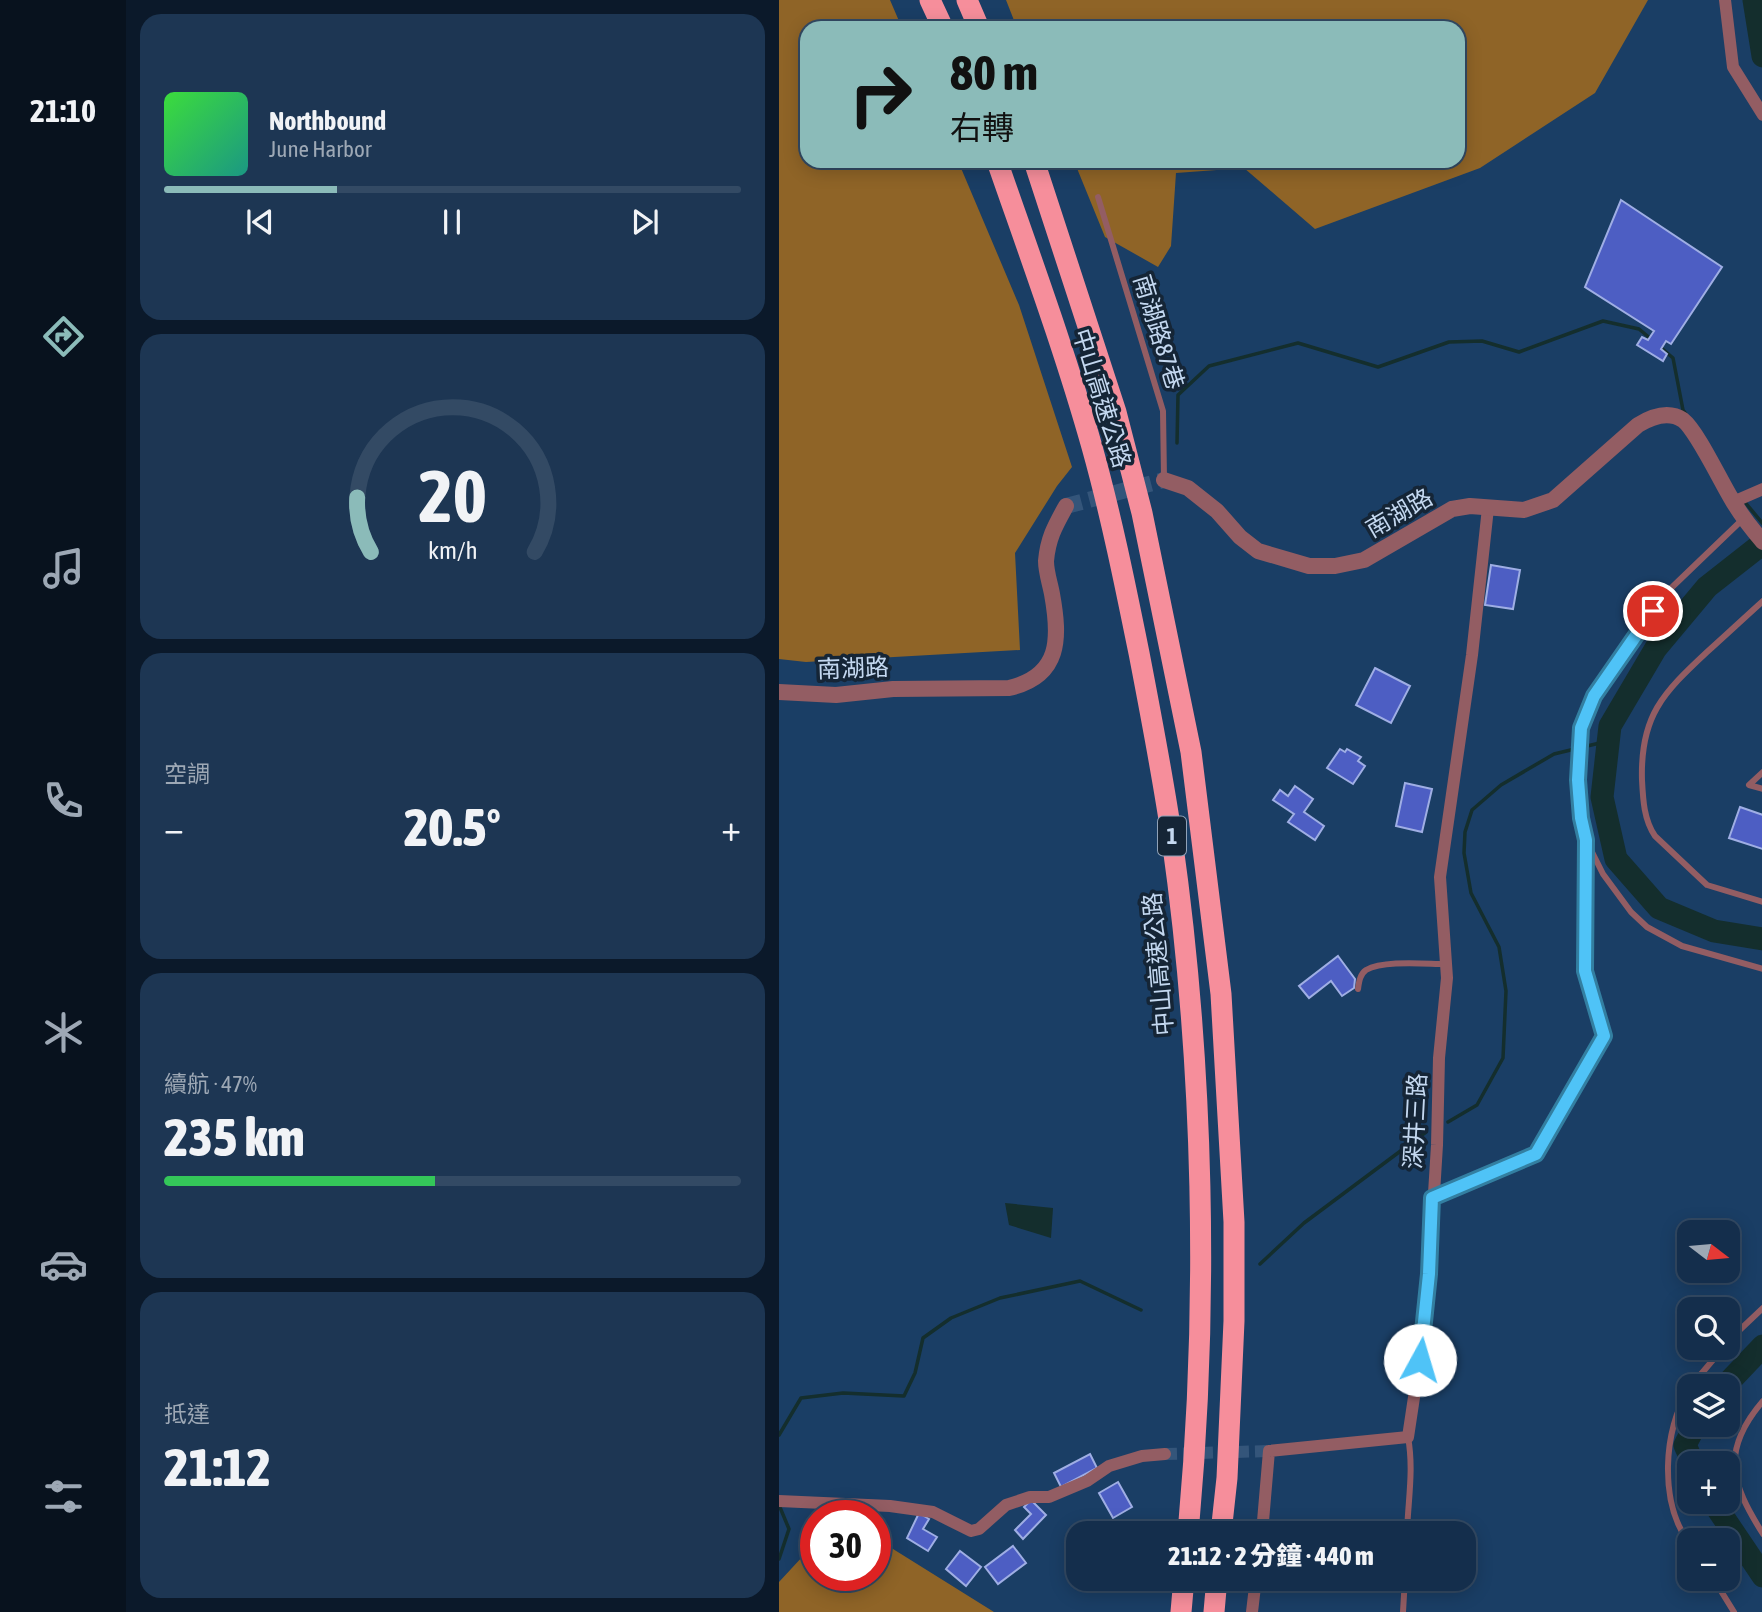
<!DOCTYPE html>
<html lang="zh-TW">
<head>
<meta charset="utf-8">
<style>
	body { margin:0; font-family:"Asap Condensed","Noto Sans TC",sans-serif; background:#1d3653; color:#f1f3f6; height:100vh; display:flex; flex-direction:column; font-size:26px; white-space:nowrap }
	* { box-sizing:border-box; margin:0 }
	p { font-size:23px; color:#9da8b5 }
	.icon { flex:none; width:38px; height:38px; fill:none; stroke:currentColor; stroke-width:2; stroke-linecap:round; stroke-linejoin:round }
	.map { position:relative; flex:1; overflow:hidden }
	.details { display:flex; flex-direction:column; gap:14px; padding:14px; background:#0b192a; width:653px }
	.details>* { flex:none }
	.top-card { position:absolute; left:21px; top:21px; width:665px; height:147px; border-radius:21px; box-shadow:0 4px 18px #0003,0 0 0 2px #334a64; background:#8bbbb9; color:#111; overflow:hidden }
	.needle { width:46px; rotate:106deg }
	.fabs { position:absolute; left:898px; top:1220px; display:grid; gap:14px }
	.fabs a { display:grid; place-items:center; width:63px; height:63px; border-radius:14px; background:#142e4c; box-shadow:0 4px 18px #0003,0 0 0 2px #334a64; font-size:35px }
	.speed { position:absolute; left:21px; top:1500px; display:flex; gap:14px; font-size:35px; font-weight:700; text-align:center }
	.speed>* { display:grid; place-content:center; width:91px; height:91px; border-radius:50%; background:#142e4c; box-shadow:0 4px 18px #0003,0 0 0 2px #334a64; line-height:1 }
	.speed .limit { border:10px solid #d22; background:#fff; color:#111 }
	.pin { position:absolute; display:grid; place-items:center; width:60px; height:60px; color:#fff; margin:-30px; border:4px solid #fff; border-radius:50%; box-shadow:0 2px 7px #0007 }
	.me { position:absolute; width:77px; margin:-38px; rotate:6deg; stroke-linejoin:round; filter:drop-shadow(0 0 5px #0008) }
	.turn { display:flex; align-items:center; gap:24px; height:147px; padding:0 35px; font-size:32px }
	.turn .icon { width:91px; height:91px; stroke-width:2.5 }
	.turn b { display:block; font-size:49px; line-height:60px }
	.big { font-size:52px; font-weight:800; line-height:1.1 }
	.details .card { flex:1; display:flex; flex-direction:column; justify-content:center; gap:10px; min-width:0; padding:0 24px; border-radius:21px; background:#1d3653 }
	.details .dial { align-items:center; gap:0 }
	.dial svg { height:182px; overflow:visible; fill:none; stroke:#334a64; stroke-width:7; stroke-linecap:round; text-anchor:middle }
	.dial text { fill:#f1f3f6; stroke:none }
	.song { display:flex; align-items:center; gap:21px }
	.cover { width:84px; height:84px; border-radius:10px; background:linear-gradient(135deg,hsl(120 70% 55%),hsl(170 70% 35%)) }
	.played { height:7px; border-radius:4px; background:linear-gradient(90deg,#8bbbb9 30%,#334a64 30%) }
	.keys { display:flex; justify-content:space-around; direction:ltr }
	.heat { display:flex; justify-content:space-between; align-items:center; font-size:38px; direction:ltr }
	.charge { height:10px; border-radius:5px; background:linear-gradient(90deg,#34c759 47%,#334a64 0) }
	.trip { position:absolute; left:287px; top:1521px; width:410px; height:70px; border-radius:21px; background:#142e4c; box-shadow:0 4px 18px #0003,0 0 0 2px #334a64; font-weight:800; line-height:70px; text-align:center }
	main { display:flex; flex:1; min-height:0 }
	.tab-bar { display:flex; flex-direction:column; width:126px; justify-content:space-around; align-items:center; background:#08121e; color:#9da8b5 }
	.tab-bar .icon { width:49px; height:49px }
	.tab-bar .current { color:#8bbbb9 }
	.tab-bar b { font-size:32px; color:#f1f3f6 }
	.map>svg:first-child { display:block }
	.forest { fill:#8f6427 }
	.water { fill:#142e2d }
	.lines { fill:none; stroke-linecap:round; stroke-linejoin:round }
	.stream { stroke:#142e2d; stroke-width:3.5 }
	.river { stroke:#142e2d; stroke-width:23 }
	.building { fill:#4d5ec3; stroke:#9faee4; stroke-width:2 }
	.minor-tunnel { stroke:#34557a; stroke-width:12; stroke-dasharray:12 6; stroke-linecap:butt }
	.tertiary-tunnel { stroke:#34557a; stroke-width:16; stroke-dasharray:16 8; stroke-linecap:butt }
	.service { stroke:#935d63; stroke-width:6 }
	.minor { stroke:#935d63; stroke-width:12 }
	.tertiary { stroke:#935d63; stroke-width:16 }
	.motorway { stroke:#f68e9b; stroke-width:21 }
	.route-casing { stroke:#337fa1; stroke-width:18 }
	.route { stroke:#4fc3f7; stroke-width:12 }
	.labels { text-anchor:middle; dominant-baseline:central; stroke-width:7; stroke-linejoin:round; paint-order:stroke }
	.shield { fill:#152536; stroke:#90a2b8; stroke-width:2 }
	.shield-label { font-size:23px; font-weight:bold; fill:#c4d8f0 }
	.street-label { font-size:24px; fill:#c4d8f0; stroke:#152536 }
</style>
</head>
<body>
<main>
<nav class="tab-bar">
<b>21:10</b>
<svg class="icon current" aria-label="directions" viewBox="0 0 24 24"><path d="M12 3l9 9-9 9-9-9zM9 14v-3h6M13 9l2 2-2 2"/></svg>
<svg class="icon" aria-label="music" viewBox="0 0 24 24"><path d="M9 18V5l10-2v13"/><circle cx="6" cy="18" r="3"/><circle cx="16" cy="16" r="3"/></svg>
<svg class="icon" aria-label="phone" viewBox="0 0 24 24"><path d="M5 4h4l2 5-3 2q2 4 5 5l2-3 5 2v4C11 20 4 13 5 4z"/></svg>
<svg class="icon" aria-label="climate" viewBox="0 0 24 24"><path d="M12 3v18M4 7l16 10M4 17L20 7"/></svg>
<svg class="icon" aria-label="car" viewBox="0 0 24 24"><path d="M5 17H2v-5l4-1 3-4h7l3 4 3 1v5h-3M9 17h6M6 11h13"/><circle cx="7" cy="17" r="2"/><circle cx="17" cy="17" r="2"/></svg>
<svg class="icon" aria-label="filters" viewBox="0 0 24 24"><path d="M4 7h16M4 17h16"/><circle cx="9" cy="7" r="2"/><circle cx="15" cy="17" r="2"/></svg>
</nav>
<section class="details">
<div class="card">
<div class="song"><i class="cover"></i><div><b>Northbound</b><p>June Harbor</p></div></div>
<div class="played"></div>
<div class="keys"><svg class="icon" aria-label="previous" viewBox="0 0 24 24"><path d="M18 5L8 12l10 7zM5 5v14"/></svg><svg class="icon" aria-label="pause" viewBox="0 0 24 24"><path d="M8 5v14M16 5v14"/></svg><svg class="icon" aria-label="next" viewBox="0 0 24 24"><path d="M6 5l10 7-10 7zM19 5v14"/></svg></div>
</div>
<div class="card dial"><svg viewBox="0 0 100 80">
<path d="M14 69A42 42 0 1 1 86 69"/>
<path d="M14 69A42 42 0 0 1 8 45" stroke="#8bbbb9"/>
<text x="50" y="56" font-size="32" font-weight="700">20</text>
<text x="50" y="72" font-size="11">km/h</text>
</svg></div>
<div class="card"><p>空調</p>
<div class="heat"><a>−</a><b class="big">20.5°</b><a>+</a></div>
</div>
<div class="card"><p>續航 · 47%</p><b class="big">235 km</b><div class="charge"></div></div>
<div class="card"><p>抵達</p><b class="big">21:12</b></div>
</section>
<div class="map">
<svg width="984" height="1612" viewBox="0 0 984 1612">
	<rect width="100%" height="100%" fill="#1a3e65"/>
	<g class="forest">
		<polygon points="0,0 111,0 123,28 28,28 28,161 179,161 240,305 293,467 278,486 236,553 241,650 27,662 0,659"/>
		<polygon points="227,0 869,0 816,93 701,168 536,229 465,168 397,173 392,246 379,267 326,237 295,161 679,161 679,28 238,28"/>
		<polygon points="96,1538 98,1539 215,1612 0,1612 0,1582 37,1542 37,1575 96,1575"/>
	</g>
	<polygon class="water" points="226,1203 274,1208 272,1238 230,1225"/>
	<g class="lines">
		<g class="stream">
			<polyline points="880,346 894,358 904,410 907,414"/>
			<polyline points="398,443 399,395 430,366 519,343 599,367 670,342 703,341 740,352 824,321 860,329 872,339"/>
			<polyline points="965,501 984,524"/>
			<polyline points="669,1122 698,1105 724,1058 727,991 720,947 692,893 685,853 686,832 693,810 722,785 775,754 829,741"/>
			<polyline points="481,1264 525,1223 647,1132"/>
			<polyline points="0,1435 22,1398 64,1393 125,1396 136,1373 144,1338 172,1318 221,1298 301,1281 362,1310"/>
			<polyline points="0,1559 10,1529 0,1505"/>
		</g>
		<g class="river">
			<polyline points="975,0 984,56"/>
			<polyline points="984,543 928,587 877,648 831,726 823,797 837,859 880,908 935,931 984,939"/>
			<polyline points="946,1386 984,1346"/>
			<polyline points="914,1463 906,1445 917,1424"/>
			<polyline points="934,1502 984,1576"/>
		</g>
	</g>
	<g class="building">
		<polygon points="842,200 943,267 892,344 887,341 882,349 888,354 884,361 858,345 863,337 869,340 875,331 806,287"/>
		<polygon points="712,565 741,570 734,609 706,605"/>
		<polygon points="596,668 631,686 612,723 577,705"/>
		<polygon points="561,749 566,752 568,749 582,757 579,761 586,766 574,784 548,768"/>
		<polygon points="626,783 653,789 643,832 617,826"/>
		<polygon points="516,786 534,799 525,812 545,826 536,840 509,822 515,814 494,800 501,790 509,796"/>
		<polygon points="961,807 984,815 984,849 950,838"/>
		<polygon points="559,956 576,979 575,988 563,996 552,981 530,998 520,986"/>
		<polygon points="311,1454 318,1468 282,1487 275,1473"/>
		<polygon points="339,1482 353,1507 334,1518 320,1493"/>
		<polygon points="252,1500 267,1515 244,1539 236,1530 252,1514 245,1507"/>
		<polygon points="140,1513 150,1519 144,1529 158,1537 149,1551 128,1538"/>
		<polygon points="234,1546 247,1563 219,1584 206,1567"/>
		<polygon points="181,1551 202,1567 187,1586 167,1569"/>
	</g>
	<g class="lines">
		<polyline class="minor-tunnel" points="386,1454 490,1451"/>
		<polyline class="tertiary-tunnel" points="287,506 385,480"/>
		<g class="service">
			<polyline points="319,197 384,411 385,479"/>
			<polyline points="964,519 887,593 815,696 802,728 799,780 802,818 807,840 824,874 852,912 868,927 903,946 984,969"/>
			<path d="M984 601C965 618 947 635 928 652 884 693 861 716 863 780 864 800 865 820 876 836L928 885 984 902"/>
			<polyline points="984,772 970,785 984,789"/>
			<path d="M579 989C580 982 581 974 587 970 605 960 646 964 666 964"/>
			<polyline points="655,1197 757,1154 825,1036 806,971 807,845"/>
			<polyline points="948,1342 984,1308"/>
			<polyline points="912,1386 944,1348"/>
			<path d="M910 1389C884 1430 880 1502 910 1543"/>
			<path d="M984 1401C941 1451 952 1483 984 1534"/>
			<path d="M628 1533C629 1500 635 1470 629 1437"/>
			<polyline points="934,1578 955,1612"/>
			<polyline points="624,1612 626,1578"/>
		</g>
		<g class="minor">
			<polyline points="946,0 954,67 984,115"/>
			<polyline points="954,502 984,489"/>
			<polyline points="0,1501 111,1506 154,1512 192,1531 200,1529 227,1505 251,1497 270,1497 308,1481 330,1466 363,1456 386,1454"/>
			<polyline points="483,1533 490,1451 629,1437 642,1351 650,1274 658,1145 660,1058 668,978 661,877 693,655 709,508"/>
			<polyline points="473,1612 477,1578"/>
		</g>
		<g class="tertiary">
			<path d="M385 480 409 488 438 511 461 537 479 551 530 566H556L585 560 673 509 691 506 745 510 774 500 859 425C872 417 889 410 904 420 918 431 941 480 952 498 961 514 972 528 984 542"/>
			<path d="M0 692 57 695 114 689 230 688C282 676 281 638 273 594 271 583 267 572 267 561 269 538 276 526 287 506"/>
		</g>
		<g class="motorway">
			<polyline points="151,0 164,28"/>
			<polyline points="188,0 200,28"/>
			<path d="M218 161C251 256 286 351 313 447 332 515 346 584 360 653 372 715 384 777 393 839 425 1066 430 1306 409 1533"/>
			<polyline points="255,161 337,412 363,513 412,752 442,994 455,1222 455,1321 448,1478 442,1533"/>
			<polyline points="402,1612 405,1578"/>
			<polyline points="435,1612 438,1578"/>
		</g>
	</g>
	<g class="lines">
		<g class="route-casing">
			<polyline id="route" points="641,1360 650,1274 653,1198 757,1154 825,1036 806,971 807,840 802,818 799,780 802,728 815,696 874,611"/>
		</g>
		<use href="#route" class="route"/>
	</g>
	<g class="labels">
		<rect class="shield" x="379" y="816.5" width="28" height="39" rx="5"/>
		<g class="shield-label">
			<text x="393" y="836">1</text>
		</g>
		<g class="street-label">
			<text transform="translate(380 332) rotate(73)">南湖路87巷</text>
			<text transform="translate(323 398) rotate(73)">中山高速公路</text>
			<text transform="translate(620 513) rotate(-30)">南湖路</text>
			<text transform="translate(74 668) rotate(-2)">南湖路</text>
			<text transform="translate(379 964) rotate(-95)">中山高速公路</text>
			<text transform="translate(636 1121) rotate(-87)">深井三路</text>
		</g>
	</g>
</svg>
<div class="fabs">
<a><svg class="needle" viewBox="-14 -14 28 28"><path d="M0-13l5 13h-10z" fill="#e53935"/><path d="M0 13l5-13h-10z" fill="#9da8b5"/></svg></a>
<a><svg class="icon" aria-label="search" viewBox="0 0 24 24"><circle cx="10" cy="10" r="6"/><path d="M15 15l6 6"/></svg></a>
<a><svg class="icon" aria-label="layers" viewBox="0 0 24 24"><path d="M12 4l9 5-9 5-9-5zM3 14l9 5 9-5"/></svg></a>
<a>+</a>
<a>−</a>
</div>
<div class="speed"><div class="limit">30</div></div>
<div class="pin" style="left:874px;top:611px;background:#d93025"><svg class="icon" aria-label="arrive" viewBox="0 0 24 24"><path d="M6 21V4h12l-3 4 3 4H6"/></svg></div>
<svg class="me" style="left:641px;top:1360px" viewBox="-20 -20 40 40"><circle r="19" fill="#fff"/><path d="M0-13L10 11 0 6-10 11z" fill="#4fc3f7"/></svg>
<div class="trip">21:12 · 2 分鐘 · 440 m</div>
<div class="top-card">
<div class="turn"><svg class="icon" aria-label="right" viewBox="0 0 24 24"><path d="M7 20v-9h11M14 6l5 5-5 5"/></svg><div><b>80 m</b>右轉</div></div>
</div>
</div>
</main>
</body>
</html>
